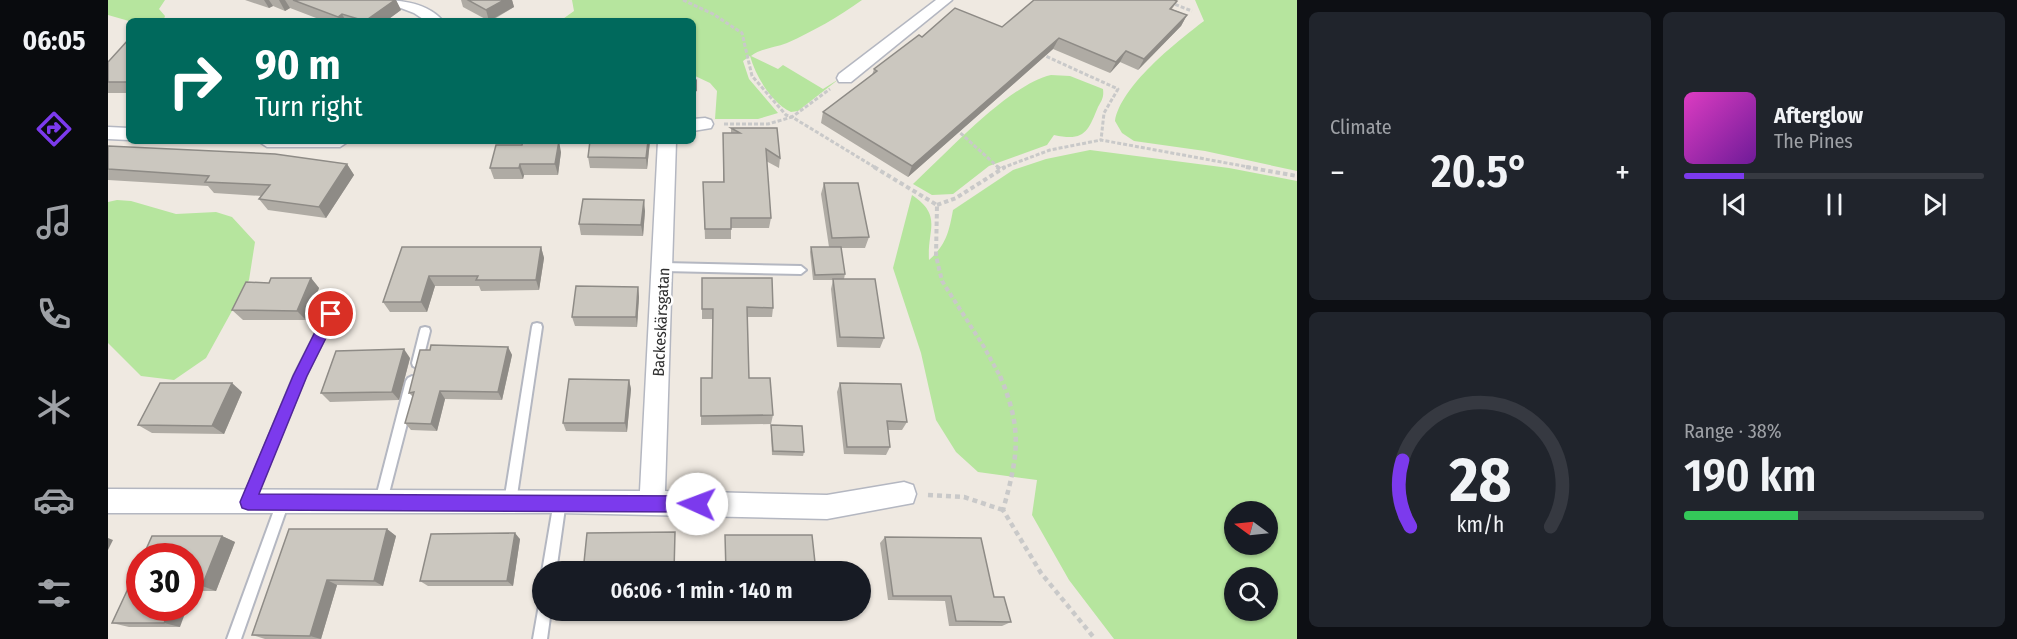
<!DOCTYPE html>
<html lang="en">
<head>
<meta charset="utf-8">
<style>
	body { margin:0; font-family:"Fira Sans Condensed",sans-serif; background:#20242c; color:#f1f3f6; height:100vh; display:flex; flex-direction:column; font-size:22px; white-space:nowrap }
	* { box-sizing:border-box; margin:0 }
	p { font-size:20px; color:#9ea1a6 }
	.icon { flex:none; width:33px; height:33px; fill:none; stroke:currentColor; stroke-width:2; stroke-linecap:round; stroke-linejoin:round }
	.map { position:relative; flex:1; overflow:hidden }
	.drawer { display:flex; flex-direction:column; gap:12px; padding:12px; background:#0d0f14; width:720px }
	.drawer>* { flex:none }
	.banner { position:absolute; left:18px; top:18px; width:570px; height:126px; border-radius:9px; box-shadow:0 2px 4px #0004; background:#00695c; color:#fff; overflow:hidden }
	.needle { width:39px; rotate:285deg }
	.fabs { position:absolute; left:1116px; top:501px; display:grid; gap:12px }
	.fabs a { display:grid; place-items:center; width:54px; height:54px; border-radius:50%; background:#171b24; box-shadow:0 2px 4px #0004; font-size:30px }
	.speed { position:absolute; left:18px; top:543px; display:flex; gap:12px; font-size:30px; font-weight:700; text-align:center }
	.speed>* { display:grid; place-content:center; width:78px; height:78px; border-radius:50%; background:#171b24; box-shadow:0 2px 4px #0004; line-height:1 }
	.speed .limit { border:9px solid #d22; background:#fff; color:#111 }
	.pin { position:absolute; display:grid; place-items:center; width:51px; height:51px; color:#fff; margin:-26px; border:3px solid #fff; border-radius:50%; box-shadow:0 2px 6px #0007 }
	.me { position:absolute; width:66px; margin:-33px; rotate:272deg; stroke-linejoin:round; filter:drop-shadow(0 0 4px #0008) }
	.turn { display:flex; align-items:center; gap:21px; height:126px; padding:0 30px; font-size:27px }
	.turn .icon { width:78px; height:78px; stroke-width:2.5 }
	.turn b { display:block; font-size:42px; line-height:51px }
	.big { font-size:45px; font-weight:600; line-height:1.1 }
	.drawer .tile { flex:1; display:flex; flex-direction:column; justify-content:center; gap:9px; min-width:0; padding:0 21px; border-radius:9px; background:#20242c }
	.drawer .dial { align-items:center; gap:0 }
	.dial svg { height:156px; overflow:visible; fill:none; stroke:#363941; stroke-width:7; stroke-linecap:round; text-anchor:middle }
	.dial text { fill:#f1f3f6; stroke:none }
	.song { display:flex; align-items:center; gap:18px }
	.cover { width:72px; height:72px; border-radius:9px; background:linear-gradient(135deg,hsl(310 70% 55%),hsl(280 70% 35%)) }
	.played { height:6px; border-radius:3px; background:linear-gradient(90deg,#7c3aed 20%,#363941 20%) }
	.keys { display:flex; justify-content:space-around; direction:ltr }
	.heat { display:flex; justify-content:space-between; align-items:center; font-size:33px; direction:ltr }
	.charge { height:9px; border-radius:4px; background:linear-gradient(90deg,#34c759 38%,#363941 0) }
	.drawer .tiles { flex:1; display:grid; gap:12px; grid-template-columns:repeat(2,1fr) }
	.trip { position:absolute; left:424px; top:561px; width:339px; height:60px; border-radius:30px; background:#171b24; box-shadow:0 2px 4px #0004; font-weight:600; line-height:60px; text-align:center }
	main { display:flex; flex:1; min-height:0 }
	.dock { display:flex; flex-direction:column; width:108px; justify-content:space-around; align-items:center; background:#090b0e; color:#9ea1a6 }
	.dock .icon { width:42px; height:42px }
	.dock .selected { color:#7c3aed }
	.dock b { font-size:27px; color:#f1f3f6 }
	.map>svg:first-child { display:block }
	.green { fill:#b6e59e; fill-rule:evenodd }
	.lines { fill:none; stroke-linecap:round; stroke-linejoin:round }
	.service-casing { stroke:#b4b7c1; stroke-width:4 }
	.minor-casing { stroke:#b4b7c1; stroke-width:3 }
	.path-far2 { stroke:#c9c9c9; stroke-width:3; stroke-dasharray:4 2; stroke-linecap:butt }
	.path-far1 { stroke:#c9c9c9; stroke-width:4; stroke-dasharray:4.5 3; stroke-linecap:butt }
	.path { stroke:#c9c9c9; stroke-width:4.5; stroke-dasharray:5 4; stroke-linecap:butt }
	.service { fill:#fff; fill-rule:evenodd }
	.minor { fill:#fff; fill-rule:evenodd }
	.wall { fill:#afaba4 }
	.shaded-wall { fill:#8e8b86 }
	.building { fill:#cbc7bf; stroke:#8e8b86; stroke-width:1.5 }
	.route { fill:#7c3aed; stroke:#51269a; stroke-width:1.5 }
	.labels { text-anchor:middle; dominant-baseline:central; stroke-width:5; stroke-linejoin:round; paint-order:stroke }
	.street-label { font-size:16px; fill:#2e2e2e; stroke:#fff }
</style>
</head>
<body>
<main>
<nav class="dock">
<b>06:05</b>
<svg class="icon selected" aria-label="directions" viewBox="0 0 24 24"><path d="M12 3l9 9-9 9-9-9zM9 14v-3h6M13 9l2 2-2 2"/></svg>
<svg class="icon" aria-label="music" viewBox="0 0 24 24"><path d="M9 18V5l10-2v13"/><circle cx="6" cy="18" r="3"/><circle cx="16" cy="16" r="3"/></svg>
<svg class="icon" aria-label="phone" viewBox="0 0 24 24"><path d="M5 4h4l2 5-3 2q2 4 5 5l2-3 5 2v4C11 20 4 13 5 4z"/></svg>
<svg class="icon" aria-label="climate" viewBox="0 0 24 24"><path d="M12 3v18M4 7l16 10M4 17L20 7"/></svg>
<svg class="icon" aria-label="car" viewBox="0 0 24 24"><path d="M5 17H2v-5l4-1 3-4h7l3 4 3 1v5h-3M9 17h6M6 11h13"/><circle cx="7" cy="17" r="2"/><circle cx="17" cy="17" r="2"/></svg>
<svg class="icon" aria-label="filters" viewBox="0 0 24 24"><path d="M4 7h16M4 17h16"/><circle cx="9" cy="7" r="2"/><circle cx="15" cy="17" r="2"/></svg>
</nav>
<div class="map">
<svg width="1189" height="639" viewBox="0 0 1189 639">
	<rect width="100%" height="100%" fill="#efe9e1"/>
	<g class="green">
		<polygon points="0,0 57,0 51,9 57,16 56,19 21,21 0,15"/>
		<path d="M464 0H754C730 17 706 31 679 43 666 48 654 48 643 56L670 69 675 65 715 89 731 79 690 111 683 112C663 102 648 77 642 56L635 61 641 79 670 113 650 119H607L609 91 602 83 585 75V21H452L466 11Z"/>
		<path d="M1087 0H1189V171L1097 151 1026 141 1014 133 1007 121C1013 86 1067 43 1096 21Z"/>
		<path d="M943 75 962 76 995 89C996 97 994 100 990 107 980 131 977 142 946 135L939 145 881 166 845 194 824 195 805 184C839 153 900 85 943 75Z"/>
		<path d="M982 150 1121 168 1189 181V639H1006L961 580 924 515 929 480 870 472 848 452 828 420 813 353 785 268 804 195C835 216 819 229 821 260 838 245 841 232 845 210L905 170 938 159ZM1126 512H1160V544H1126ZM1126 578H1160V610H1126Z"/>
		<polygon points="9,200 23,201 68,214 108,212 124,217 147,242 141,280 98,358 66,380 33,376 0,343 0,202"/>
	</g>
	<g class="lines">
		<g class="service-casing">
			<g id="service">
				<polygon points="556,263 693,266 698,270 693,274 556,271 551,267"/>
				<polygon points="223,310 227,311 228,314 197,377 144,506 140,508 136,506 134,502 186,376 219,311"/>
				<polygon points="429,323 433,324 434,327 408,502 406,506 402,508 398,506 396,502 424,327 425,324"/>
				<polygon points="317,327 321,328 322,331 314,363 313,366 309,368 305,366 304,363 312,331 313,328"/>
				<polygon points="304,376 308,378 310,381 279,501 277,505 273,507 269,505 267,501 298,381 300,378"/>
				<polygon points="452,495 456,497 458,501 448,572 435,572 435,573 434,572 446,501 448,497"/>
				<polygon points="175,496 179,498 181,502 133,639 119,639 169,502 171,498"/>
				<polygon points="435,604 435,610 443,610 439,639 425,639 431,605"/>
			</g>
		</g>
		<g class="minor-casing">
			<g id="minor">
				<path d="M272 0C294 0 320 3 335 21H318L306 13Z"/>
				<polygon points="828,0 844,0 743,82 731,82 729,78 731,74"/>
				<polygon points="597,118 603,120 605,124 603,128 585,131 585,119"/>
				<polygon points="0,127 21,128 21,140 0,139"/>
				<polygon points="150,141 241,141 232,147 159,147"/>
				<polygon points="550,141 568,141 557,491 719,495 796,482 805,485 808,494 805,503 719,519 452,513 0,513 0,489 532,491"/>
			</g>
		</g>
		<g class="path-far2">
			<polyline points="575,0 605,14 634,33 644,76 678,115 684,117 722,89"/>
			<polyline points="1056,0 1084,11"/>
			<polyline points="933,54 1010,89 996,113 993,140 1146,168"/>
			<polyline points="616,124 660,124 684,117 768,168"/>
			<polyline points="848,129 891,168"/>
			<polyline points="894,168 942,150 993,140"/>
		</g>
		<g class="path-far1">
			<polyline points="766,167 829,205 828,256 834,281 876,347 893,378"/>
			<polyline points="889,167 892,169"/>
			<polyline points="1138,167 1189,176"/>
			<polyline points="829,205 848,198 897,167"/>
		</g>
		<g class="path">
			<path d="M892 376C915 430 910 456 895 510L933 573 987 639"/>
			<polyline points="820,495 856,497 895,510"/>
		</g>
		<use href="#service" class="service"/>
		<use href="#minor" class="minor"/>
	</g>
	<g class="wall">
		<polygon points="137,0 288,0 293,10 278,21 216,21 182,8 177,11 165,6 161,8"/>
		<polygon points="353,0 404,0 406,7 383,21 381,21 355,7"/>
		<polygon points="1069,1 1064,9 1079,15 1073,26 1030,70 1012,62 1002,73 945,49 800,177 713,123 715,112 764,75 766,69 814,37 894,27"/>
		<polygon points="21,39 21,93 0,93 0,62"/>
		<polygon points="623,128 672,158 671,168 658,161 663,218 661,228 623,228 623,239 597,239 595,182 615,182 615,133 623,133"/>
		<polygon points="542,141 539,169 482,168 480,157"/>
		<polygon points="0,146 239,164 246,175 218,218 160,210 151,199 154,196 106,193 100,186 0,180"/>
		<polygon points="453,152 450,175 416,175 415,179 386,179 382,168"/>
		<polygon points="716,183 761,237 757,248 733,248 737,274 736,279 776,338 772,348 729,347 723,289 725,280 705,280 702,252 703,247 721,247 713,194"/>
		<polygon points="537,211 535,236 473,235 471,224"/>
		<polygon points="294,247 433,247 436,258 431,290 373,291 371,286 327,286 319,312 282,312 275,302"/>
		<polygon points="203,278 211,288 198,320 135,320 124,310 161,283"/>
		<polygon points="594,278 665,308 664,317 639,317 641,378 665,415 663,424 593,425 593,378 604,378 604,319 594,319"/>
		<polygon points="530,287 531,297 529,327 467,326 464,317"/>
		<polygon points="400,347 404,355 394,400 337,399 329,431 303,430 297,423 305,397 301,393"/>
		<polygon points="302,358 291,400 222,402 213,393"/>
		<polygon points="521,380 523,389 519,432 458,431 455,423"/>
		<polygon points="732,383 799,422 794,430 780,430 782,447 778,455 736,454 729,392"/>
		<polygon points="134,392 116,434 44,433 30,425"/>
		<polygon points="663,425 696,452 695,456 664,455 663,430"/>
		<polygon points="279,529 288,536 275,586 229,585 213,639 157,639 144,635"/>
		<polygon points="114,536 127,542 108,591 86,591 82,600 82,556"/>
		<polygon points="777,537 886,597 903,622 894,626 841,626 837,601 780,600 772,543"/>
		<polygon points="412,539 405,586 320,586 312,581"/>
		<polygon points="32,563 72,627 21,627 4,623"/>
	</g>
	<g class="shaded-wall">
		<polygon points="156,0 161,0 165,6 161,8"/>
		<polygon points="171,0 177,0 182,8 177,11"/>
		<polygon points="287,0 288,0 293,10 278,21 257,21"/>
		<polygon points="396,0 404,0 406,7 381,21 378,10"/>
		<polygon points="234,14 238,21 232,21 230,17"/>
		<polygon points="1079,15 1073,26 1030,70 1036,59"/>
		<polygon points="951,38 945,49 800,177 804,166"/>
		<polygon points="1018,51 1012,62 1002,73 1008,62"/>
		<polygon points="589,79 589,91 585,93 585,82"/>
		<polygon points="451,141 453,152 450,175 447,164"/>
		<polygon points="540,141 542,141 539,169 538,158"/>
		<polygon points="239,164 246,175 218,218 211,207"/>
		<polygon points="412,164 416,175 415,179 411,168"/>
		<polygon points="536,200 537,211 535,236 533,225"/>
		<polygon points="433,247 436,258 431,290 428,280"/>
		<polygon points="321,276 327,286 319,312 313,302"/>
		<polygon points="203,278 211,288 198,320 189,311"/>
		<polygon points="530,287 531,297 529,327 528,317"/>
		<polygon points="400,347 404,355 394,400 390,392"/>
		<polygon points="296,349 302,358 291,400 284,392"/>
		<polygon points="521,380 523,389 519,432 517,423"/>
		<polygon points="124,383 134,392 116,434 104,426"/>
		<polygon points="332,391 337,399 329,431 323,424"/>
		<polygon points="279,529 288,536 275,586 266,581"/>
		<polygon points="567,532 567,572 566,572"/>
		<polygon points="407,533 412,539 405,586 399,581"/>
		<polygon points="114,536 127,542 108,591 94,586"/>
		<polygon points="0,538 5,540 0,550"/>
		<polygon points="219,580 229,585 213,639 202,636"/>
		<polygon points="82,590 86,591 82,600"/>
		<polygon points="63,608 79,608 72,627 56,623"/>
	</g>
	<g class="building">
		<polygon points="185,0 287,0 257,21 234,14 230,17"/>
		<polygon points="360,0 396,0 378,10"/>
		<polygon points="926,0 1066,0 1069,1 1062,9 1079,15 1036,59 1018,51 1008,62 951,38 804,166 715,112 769,71 766,69 811,35 814,37 847,8 894,27"/>
		<polygon points="21,39 21,82 0,82 0,62"/>
		<polygon points="623,128 669,128 672,158 658,149 663,218 623,218 623,229 597,229 595,182 616,182 615,133 632,133"/>
		<polygon points="415,141 451,141 447,164 412,164 411,168 382,168 388,145 414,145"/>
		<polygon points="482,141 540,141 538,158 480,157"/>
		<polygon points="0,146 167,154 239,164 211,207 151,199 162,185 97,182 101,176 0,169"/>
		<polygon points="716,183 750,183 761,237 724,238"/>
		<polygon points="475,199 536,200 533,225 471,224"/>
		<polygon points="294,247 433,247 428,280 368,280 370,276 321,276 313,302 275,302"/>
		<polygon points="703,247 733,247 737,274 707,275"/>
		<polygon points="163,278 203,278 189,311 124,310 138,282 161,283"/>
		<polygon points="594,278 664,278 665,308 639,307 641,378 662,378 665,415 593,416 593,378 604,378 605,309 594,309"/>
		<polygon points="725,279 767,279 776,338 732,337"/>
		<polygon points="468,286 530,287 528,317 464,317"/>
		<polygon points="323,345 400,347 390,392 332,391 323,424 297,423 306,392 301,393 312,350 322,350"/>
		<polygon points="296,349 284,392 213,393 228,351"/>
		<polygon points="461,379 521,380 517,423 455,423"/>
		<polygon points="52,383 124,383 104,426 30,425"/>
		<polygon points="732,383 793,384 799,422 779,421 782,447 739,447"/>
		<polygon points="663,425 694,426 696,452 665,451"/>
		<polygon points="181,529 279,529 266,581 219,580 202,636 144,635"/>
		<polygon points="567,532 566,572 475,572 479,533"/>
		<polygon points="407,533 399,581 312,581 323,534"/>
		<polygon points="617,535 704,535 708,572 618,572"/>
		<polygon points="44,536 114,536 94,586 82,586 82,556 35,556"/>
		<polygon points="777,537 873,538 886,597 896,597 903,622 848,621 843,596 785,596"/>
		<polygon points="32,563 32,608 63,608 56,623 4,623"/>
	</g>
	<polygon class="route" points="223,308 230,314 199,376 151,494 589,496 595,498 597,504 595,509 589,512 140,510 134,508 132,502 185,376 218,310"/>
	<g class="labels">
		<g class="street-label">
			<text transform="translate(553 322) rotate(-87)">Backeskärsgatan</text>
		</g>
	</g>
</svg>
<div class="fabs">
<a><svg class="needle" viewBox="-14 -14 28 28"><path d="M0-13l5 13h-10z" fill="#e53935"/><path d="M0 13l5-13h-10z" fill="#9ea1a6"/></svg></a>
<a><svg class="icon" aria-label="search" viewBox="0 0 24 24"><circle cx="10" cy="10" r="6"/><path d="M15 15l6 6"/></svg></a>
</div>
<div class="speed"><div class="limit">30</div></div>
<div class="pin" style="left:223px;top:314px;background:#d93025"><svg class="icon" aria-label="arrive" viewBox="0 0 24 24"><path d="M6 21V4h12l-3 4 3 4H6"/></svg></div>
<svg class="me" style="left:589px;top:504px" viewBox="-20 -20 40 40"><circle r="19" fill="#fff"/><path d="M0-13L10 11 0 6-10 11z" fill="#7c3aed"/></svg>
<div class="trip">06:06 · 1 min · 140 m</div>
<div class="banner">
<div class="turn"><svg class="icon" aria-label="right" viewBox="0 0 24 24"><path d="M7 20v-9h11M14 6l5 5-5 5"/></svg><div><b>90 m</b>Turn right</div></div>
</div>
</div>
<section class="drawer">
<div class="tiles">
<div class="tile"><p>Climate</p>
<div class="heat"><a>−</a><b class="big">20.5°</b><a>+</a></div>
</div>
<div class="tile">
<div class="song"><i class="cover"></i><div><b>Afterglow</b><p>The Pines</p></div></div>
<div class="played"></div>
<div class="keys"><svg class="icon" aria-label="previous" viewBox="0 0 24 24"><path d="M18 5L8 12l10 7zM5 5v14"/></svg><svg class="icon" aria-label="pause" viewBox="0 0 24 24"><path d="M8 5v14M16 5v14"/></svg><svg class="icon" aria-label="next" viewBox="0 0 24 24"><path d="M6 5l10 7-10 7zM19 5v14"/></svg></div>
</div>
<div class="tile dial"><svg viewBox="0 0 100 80">
<path d="M14 69A42 42 0 1 1 86 69"/>
<path d="M14 69A42 42 0 0 1 10 35" stroke="#7c3aed"/>
<text x="50" y="56" font-size="32" font-weight="700">28</text>
<text x="50" y="72" font-size="11">km/h</text>
</svg></div>
<div class="tile"><p>Range · 38%</p><b class="big">190 km</b><div class="charge"></div></div>
</div>
</section>
</main>
</body>
</html>
